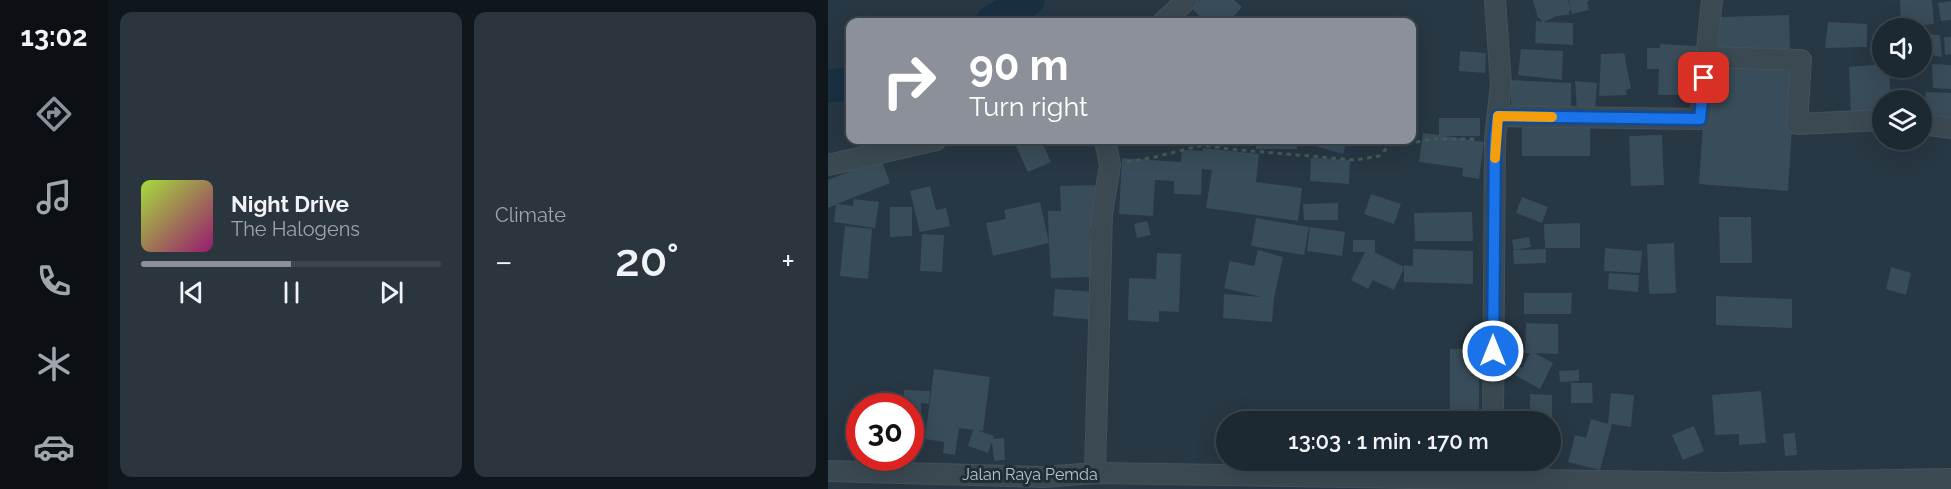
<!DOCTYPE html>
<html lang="en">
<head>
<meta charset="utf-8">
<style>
	body { margin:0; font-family:Raleway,sans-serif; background:#2a353e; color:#f1f3f6; height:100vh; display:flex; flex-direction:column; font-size:22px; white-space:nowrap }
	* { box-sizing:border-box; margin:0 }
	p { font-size:20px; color:#a0a6ac }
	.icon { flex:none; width:33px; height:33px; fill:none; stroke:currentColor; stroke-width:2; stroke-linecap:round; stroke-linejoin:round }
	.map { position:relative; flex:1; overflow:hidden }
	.drawer { display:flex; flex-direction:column; gap:12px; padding:12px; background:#10171c; width:720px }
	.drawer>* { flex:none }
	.top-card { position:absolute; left:18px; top:18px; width:570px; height:126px; border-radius:12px; box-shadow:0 6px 24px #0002,0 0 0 2px #3b454d; background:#8c9099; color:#fff; overflow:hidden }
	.controls { position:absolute; left:1044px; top:18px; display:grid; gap:12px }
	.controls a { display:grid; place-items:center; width:60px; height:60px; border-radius:50%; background:#1d2932; box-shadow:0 6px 24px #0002,0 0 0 2px #3b454d; font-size:30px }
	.speed { position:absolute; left:18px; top:393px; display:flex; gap:12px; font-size:30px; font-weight:700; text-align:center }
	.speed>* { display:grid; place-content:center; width:78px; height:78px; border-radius:50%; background:#1d2932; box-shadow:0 6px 24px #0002,0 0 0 2px #3b454d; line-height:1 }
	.speed .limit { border:9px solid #d22; background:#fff; color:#111 }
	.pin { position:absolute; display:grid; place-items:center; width:51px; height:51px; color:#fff; margin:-26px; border-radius:12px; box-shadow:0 3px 9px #0006 }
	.me { position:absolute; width:66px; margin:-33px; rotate:0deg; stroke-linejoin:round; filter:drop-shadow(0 0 4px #0008) }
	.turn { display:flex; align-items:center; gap:21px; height:126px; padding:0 24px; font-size:27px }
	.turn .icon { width:78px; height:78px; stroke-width:2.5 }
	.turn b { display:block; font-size:42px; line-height:51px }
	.big { font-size:45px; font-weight:600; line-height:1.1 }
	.drawer .widget { flex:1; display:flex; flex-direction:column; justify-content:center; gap:9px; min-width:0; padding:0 21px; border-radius:12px; background:#2a353e }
	.song { display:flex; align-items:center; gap:18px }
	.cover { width:72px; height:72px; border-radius:9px; background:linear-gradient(135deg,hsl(80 70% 55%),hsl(320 70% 35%)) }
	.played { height:6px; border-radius:3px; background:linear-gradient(90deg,#8c9099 50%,#3b454d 50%) }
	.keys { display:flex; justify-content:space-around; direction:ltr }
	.heat { display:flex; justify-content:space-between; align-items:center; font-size:33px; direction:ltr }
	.drawer .tiles { flex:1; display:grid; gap:12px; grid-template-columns:repeat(2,1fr) }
	.trip { position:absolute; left:388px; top:411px; width:345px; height:60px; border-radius:30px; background:#1d2932; box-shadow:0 6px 24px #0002,0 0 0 2px #3b454d; font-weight:600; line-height:60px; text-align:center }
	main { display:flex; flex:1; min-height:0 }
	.tabs { display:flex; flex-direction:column; width:108px; justify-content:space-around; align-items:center; background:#0c1014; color:#a0a6ac }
	.tabs .icon { width:42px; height:42px }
	.tabs .on { color:#8c9099 }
	.tabs b { font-size:27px; color:#f1f3f6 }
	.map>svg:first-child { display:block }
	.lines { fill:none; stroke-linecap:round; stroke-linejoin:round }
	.river { stroke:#193041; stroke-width:33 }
	.building { fill:#394c59 }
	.minor-casing { stroke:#45525c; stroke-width:22 }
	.path { stroke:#425b59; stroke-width:3; stroke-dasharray:4.5 4.5; stroke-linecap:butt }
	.minor { stroke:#3b4952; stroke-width:20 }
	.route-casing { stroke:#114b97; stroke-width:15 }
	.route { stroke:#1a73e8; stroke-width:10 }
	.slow { stroke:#f59e0b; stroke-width:10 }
	.labels { text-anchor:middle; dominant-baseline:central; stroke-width:6; stroke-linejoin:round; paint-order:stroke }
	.street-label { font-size:16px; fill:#b9c3cc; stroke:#202e38 }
</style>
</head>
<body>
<main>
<nav class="tabs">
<b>13:02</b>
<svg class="icon on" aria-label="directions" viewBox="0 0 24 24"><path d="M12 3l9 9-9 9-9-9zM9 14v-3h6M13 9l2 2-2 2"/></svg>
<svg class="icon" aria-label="music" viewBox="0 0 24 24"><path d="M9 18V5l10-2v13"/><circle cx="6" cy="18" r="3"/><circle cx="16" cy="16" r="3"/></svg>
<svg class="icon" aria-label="phone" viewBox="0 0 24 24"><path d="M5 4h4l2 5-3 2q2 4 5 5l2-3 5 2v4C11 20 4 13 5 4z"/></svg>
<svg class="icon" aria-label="climate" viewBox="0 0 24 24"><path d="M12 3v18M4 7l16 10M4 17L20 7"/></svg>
<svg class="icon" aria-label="car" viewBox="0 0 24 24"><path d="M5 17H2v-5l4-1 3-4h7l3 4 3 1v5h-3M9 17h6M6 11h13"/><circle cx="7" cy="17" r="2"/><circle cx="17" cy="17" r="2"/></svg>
</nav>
<section class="drawer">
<div class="tiles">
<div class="widget">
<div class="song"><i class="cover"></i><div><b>Night Drive</b><p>The Halogens</p></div></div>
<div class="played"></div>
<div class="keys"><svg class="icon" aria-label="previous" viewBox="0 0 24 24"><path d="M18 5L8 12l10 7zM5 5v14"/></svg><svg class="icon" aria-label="pause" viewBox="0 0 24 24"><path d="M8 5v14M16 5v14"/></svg><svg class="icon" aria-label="next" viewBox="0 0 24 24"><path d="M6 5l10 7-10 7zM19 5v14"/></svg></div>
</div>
<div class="widget"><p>Climate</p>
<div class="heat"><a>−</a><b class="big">20°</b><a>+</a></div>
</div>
</div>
</section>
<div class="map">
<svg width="1123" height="489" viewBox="0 0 1123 489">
	<rect width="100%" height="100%" fill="#273743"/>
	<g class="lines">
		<g class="river">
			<polyline points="164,22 200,0"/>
			<polyline points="0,86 22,84"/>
		</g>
	</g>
	<g class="building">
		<polygon points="371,0 406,0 414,7 404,18 407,22 378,22 363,8"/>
		<polygon points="705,0 740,0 743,8 741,0 762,0 759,2 761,10 744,14 743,10 741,11 741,15 729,16 716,22 745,23 745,45 707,43 708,21 714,22 712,18 710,18"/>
		<polygon points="1072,0 1104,0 1106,24 1073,27"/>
		<polygon points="1123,1 1123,20 1113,21 1110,3"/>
		<polygon points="961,15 962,50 890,51 891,17"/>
		<polygon points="1000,22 1039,24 1039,47 997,48"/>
		<polygon points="1094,34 1112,35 1114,57 1094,53"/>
		<polygon points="1116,37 1123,37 1123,54 1117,55"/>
		<polygon points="832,44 869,46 867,95 830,95 831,69 819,69 819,48 832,48"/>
		<polygon points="693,49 735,51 734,80 690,75"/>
		<polygon points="632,51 658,53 657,73 631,71"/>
		<polygon points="795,53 797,55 798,64 803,88 798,90 799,95 771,96 773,54"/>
		<polygon points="879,61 968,66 960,191 871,184"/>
		<polygon points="1054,64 1054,68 1061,68 1063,100 1054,100 1054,114 1023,114 1021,67"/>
		<polygon points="1104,64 1123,65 1123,89 1105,88"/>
		<polygon points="683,80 743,83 743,109 683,110"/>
		<polygon points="747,81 769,83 767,109 749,110"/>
		<polygon points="1098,92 1123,93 1123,122 1095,118"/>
		<polygon points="611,118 652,118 652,136 616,136 656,142 651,179 634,176 635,168 591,162 595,133 611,135"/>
		<polygon points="694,126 762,127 762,156 694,156"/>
		<polygon points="834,135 836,185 803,186 801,136"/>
		<polygon points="185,140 213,140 223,162 200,172"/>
		<rect x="428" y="140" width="41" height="9"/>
		<polygon points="486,140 519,140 515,154 484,145"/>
		<polygon points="375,148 431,154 428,182 474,188 470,221 378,208 384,170 374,169 373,195 346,194 346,181 327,180 325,216 291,214 294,158 353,162 354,150 375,151"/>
		<polygon points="483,158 522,160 521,184 482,181"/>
		<polygon points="53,159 62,183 9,204 25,206 26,199 51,202 47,228 6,222 8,205 0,208 0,180"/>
		<polygon points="268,185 269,210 273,227 262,228 264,277 223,278 221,243 165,256 158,223 178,219 176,210 212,202 221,243 220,211 233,211 232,186"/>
		<polygon points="102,186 108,210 118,208 122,226 92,232 82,191"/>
		<polygon points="543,194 573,204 566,224 536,214"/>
		<polygon points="694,197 720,207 714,223 688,213"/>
		<polygon points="510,203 510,220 476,220 475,204"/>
		<polygon points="62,207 84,207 84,236 62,237"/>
		<polygon points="644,212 645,241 587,241 586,213"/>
		<polygon points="891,217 923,217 924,263 892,263"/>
		<polygon points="428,218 481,227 476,255 423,246"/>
		<polygon points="319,221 323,235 309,238 306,224"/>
		<polygon points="752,223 752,248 717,248 716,224"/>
		<polygon points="17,226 44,229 40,279 12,276"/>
		<polygon points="482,227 517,232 514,256 479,251"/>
		<polygon points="94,234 116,235 114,272 92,271"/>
		<polygon points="701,237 703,247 686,250 684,240"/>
		<polygon points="525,240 547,240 547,252 546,252 576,267 576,265 585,266 585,249 645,251 645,284 576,282 576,268 566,290 545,280 540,289 523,280 537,252 525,252"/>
		<polygon points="846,243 848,293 821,294 819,244"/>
		<polygon points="777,248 814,251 812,273 776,271"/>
		<polygon points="718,249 718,263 686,264 685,250"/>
		<polygon points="430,250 455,257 446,298 444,322 395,318 396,294 433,297 396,288 402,261 426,266"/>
		<polygon points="329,253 353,254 351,312 331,311 331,322 300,320 301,278 328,279"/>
		<polygon points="1063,267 1083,273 1078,295 1058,289"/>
		<polygon points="781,273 811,275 810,292 780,289"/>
		<polygon points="227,289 267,292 265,320 225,316"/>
		<polygon points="696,293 744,293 743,314 696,314"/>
		<polygon points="888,296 964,299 964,328 888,325"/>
		<polygon points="698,323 730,324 730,354 707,353 725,363 712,389 687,375 692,367 694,368 702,353 697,353"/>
		<rect x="622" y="349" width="29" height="72"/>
		<polygon points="106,369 162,377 155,431 148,430 166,436 165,439 176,438 177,460 166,461 164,442 160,453 140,446 145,430 131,428 127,455 115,453 116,442 97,439"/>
		<polygon points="751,370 751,381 732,382 731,371"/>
		<polygon points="743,383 764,383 765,403 743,403"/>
		<polygon points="76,390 102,391 101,404 93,403 92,452 82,451 82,406 76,406"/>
		<polygon points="933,391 938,443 911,445 911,434 887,435 884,395"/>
		<polygon points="783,393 806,395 803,427 784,424 772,470 740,462 747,435 758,438 763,419 780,424"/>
		<polygon points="702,394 724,395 724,422 702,422"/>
		<polygon points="866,426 876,451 855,460 844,435"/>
		<polygon points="967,433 969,455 957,456 955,434"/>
	</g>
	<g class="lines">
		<g class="minor-casing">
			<g id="minor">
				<polyline points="335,22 359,0"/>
				<polyline points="877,57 973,60 969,124 1054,120"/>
				<polyline points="670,116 872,119 884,0"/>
				<polyline points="1094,124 1123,128"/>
				<polyline points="0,165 108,140"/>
				<polyline points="665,422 667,139 673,84 667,0"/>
				<polyline points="0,471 215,477 267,473 894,483 1123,479"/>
				<polyline points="267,473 274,214 282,165 277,140"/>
			</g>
		</g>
		<polyline class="path" points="299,162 327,157 375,145 401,149 527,160 551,156 563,144 584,143 604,139 650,139"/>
		<use href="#minor" class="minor"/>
	</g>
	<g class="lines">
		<g class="route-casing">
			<polyline id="route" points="665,351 667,139 670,116 872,119 876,78"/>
		</g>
		<use href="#route" class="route"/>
		<polyline class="slow" points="667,158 670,116 724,117"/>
	</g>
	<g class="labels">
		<g class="street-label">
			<text x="202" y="474">Jalan Raya Pemda</text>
		</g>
	</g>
</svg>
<div class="controls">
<a><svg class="icon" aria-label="sound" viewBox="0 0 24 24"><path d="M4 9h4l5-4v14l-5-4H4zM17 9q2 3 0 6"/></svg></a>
<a><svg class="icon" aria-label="layers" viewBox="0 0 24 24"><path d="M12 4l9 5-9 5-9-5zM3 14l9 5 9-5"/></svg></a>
</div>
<div class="speed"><div class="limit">30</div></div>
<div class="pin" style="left:876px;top:78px;background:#d93025"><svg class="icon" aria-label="arrive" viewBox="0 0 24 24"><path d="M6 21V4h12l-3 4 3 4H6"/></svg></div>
<svg class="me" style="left:665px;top:351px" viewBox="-20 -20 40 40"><circle r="17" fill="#1a73e8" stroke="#fff" stroke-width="3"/><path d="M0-11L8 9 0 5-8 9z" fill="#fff"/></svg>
<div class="trip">13:03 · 1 min · 170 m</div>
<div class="top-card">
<div class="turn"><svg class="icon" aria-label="right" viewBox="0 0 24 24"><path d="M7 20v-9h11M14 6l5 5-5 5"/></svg><div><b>90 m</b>Turn right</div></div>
</div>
</div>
</main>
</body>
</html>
